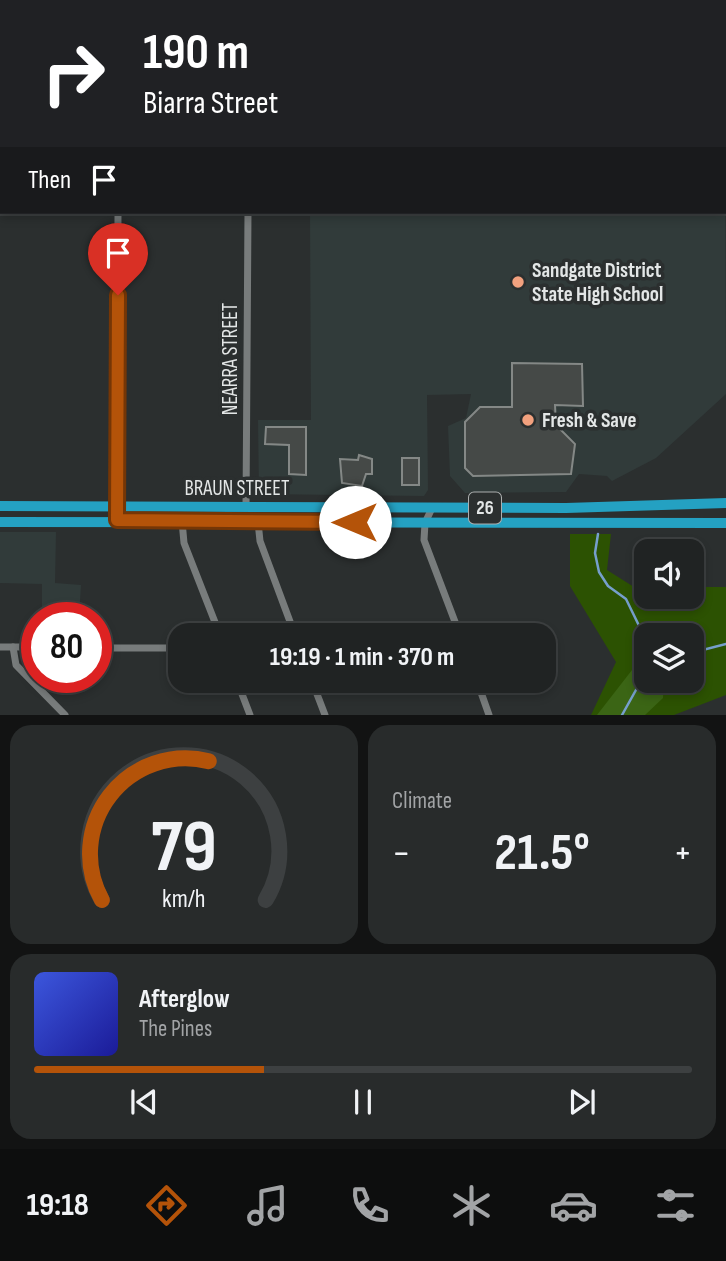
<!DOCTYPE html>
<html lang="en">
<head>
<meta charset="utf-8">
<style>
	body { margin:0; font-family:"Sofia Sans Condensed",sans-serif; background:#282b2b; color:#f1f3f6; height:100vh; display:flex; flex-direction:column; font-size:26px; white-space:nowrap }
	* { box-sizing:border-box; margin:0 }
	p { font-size:23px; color:#a2a4a6 }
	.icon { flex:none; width:38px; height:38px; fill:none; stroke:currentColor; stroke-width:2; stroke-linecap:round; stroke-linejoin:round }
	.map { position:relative; height:715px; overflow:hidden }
	.side { display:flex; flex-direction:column; gap:10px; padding:10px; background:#121313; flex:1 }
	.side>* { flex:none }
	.hud { position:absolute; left:0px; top:0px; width:726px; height:214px; box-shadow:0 4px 10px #0003,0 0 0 2px #3d4041; background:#202124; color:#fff; overflow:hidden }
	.fabs { position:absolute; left:634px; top:539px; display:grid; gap:14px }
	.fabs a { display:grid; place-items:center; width:70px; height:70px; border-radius:14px; background:#202323; box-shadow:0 4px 10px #0003,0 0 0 2px #3d4041; font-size:35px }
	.speed { position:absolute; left:21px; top:602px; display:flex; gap:14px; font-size:35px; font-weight:700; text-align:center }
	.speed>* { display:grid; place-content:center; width:91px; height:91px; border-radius:50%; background:#202323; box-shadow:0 4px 10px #0003,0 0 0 2px #3d4041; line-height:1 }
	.speed .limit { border:10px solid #d22; background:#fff; color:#111 }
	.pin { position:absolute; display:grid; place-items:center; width:60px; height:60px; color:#fff; margin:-72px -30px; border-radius:50% 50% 50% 0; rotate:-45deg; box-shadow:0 0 7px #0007 }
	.pin .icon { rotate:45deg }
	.me { position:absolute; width:77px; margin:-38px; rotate:270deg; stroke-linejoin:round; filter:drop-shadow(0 0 5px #0008) }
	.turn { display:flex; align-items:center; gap:24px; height:147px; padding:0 28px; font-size:32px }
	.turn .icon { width:91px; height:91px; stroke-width:2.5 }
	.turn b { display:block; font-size:49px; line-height:60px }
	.then { display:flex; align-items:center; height:66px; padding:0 28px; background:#0003; gap:14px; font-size:26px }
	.big { font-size:52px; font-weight:700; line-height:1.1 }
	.side .widget { flex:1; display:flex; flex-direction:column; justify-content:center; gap:10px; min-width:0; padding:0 24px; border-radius:21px; background:#282b2b }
	.side .dial { align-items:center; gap:0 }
	.dial svg { height:182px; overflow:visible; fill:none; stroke:#3d4041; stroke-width:7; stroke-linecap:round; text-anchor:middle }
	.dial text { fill:#f1f3f6; stroke:none }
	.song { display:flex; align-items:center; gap:21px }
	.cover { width:84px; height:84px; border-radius:10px; background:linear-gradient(135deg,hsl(230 70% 55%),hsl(240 70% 35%)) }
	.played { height:7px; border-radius:4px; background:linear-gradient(90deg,#b45309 35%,#3d4041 35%) }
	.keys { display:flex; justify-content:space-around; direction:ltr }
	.heat { display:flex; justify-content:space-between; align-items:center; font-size:38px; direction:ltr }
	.side .tiles { flex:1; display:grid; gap:10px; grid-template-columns:1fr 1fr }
	.widget:last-child { grid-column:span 2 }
	.trip { position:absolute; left:168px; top:623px; width:388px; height:70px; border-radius:21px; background:#202323; box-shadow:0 4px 10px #0003,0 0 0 2px #3d4041; font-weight:700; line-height:70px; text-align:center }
	.dock { display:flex; height:112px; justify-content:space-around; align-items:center; background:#0d0e0e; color:#a2a4a6 }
	.dock .icon { width:49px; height:49px }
	.dock .current { color:#b45309 }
	.dock b { font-size:32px; color:#f1f3f6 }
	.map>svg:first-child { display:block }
	.built { fill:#313b3a }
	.green { fill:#2c5202; fill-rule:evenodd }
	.forest { fill:#3b6515 }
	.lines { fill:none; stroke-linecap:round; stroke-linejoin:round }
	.stream { stroke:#769fcc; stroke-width:2.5 }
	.building { fill:#454947; stroke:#848886; stroke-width:2 }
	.minor { stroke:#787c7c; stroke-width:7 }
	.trunk { stroke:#24a1c2; stroke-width:10 }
	.route-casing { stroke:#753606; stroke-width:18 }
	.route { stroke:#b45309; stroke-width:12 }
	.poi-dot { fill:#f2a17e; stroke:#2b2f2f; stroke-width:2.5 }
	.labels { text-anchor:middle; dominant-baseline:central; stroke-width:7; stroke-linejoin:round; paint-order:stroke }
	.shield { fill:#2b2f2f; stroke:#acafaf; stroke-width:2 }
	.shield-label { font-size:19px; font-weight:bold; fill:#e3e6e6 }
	.poi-label { font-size:21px; font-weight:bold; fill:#e3e6e6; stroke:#2b2f2f; text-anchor:start }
	.street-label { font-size:21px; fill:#e3e6e6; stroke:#2b2f2f }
</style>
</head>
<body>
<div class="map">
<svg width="726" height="715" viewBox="0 0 726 715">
	<rect width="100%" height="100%" fill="#2b2f2f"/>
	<g class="built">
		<polygon points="725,63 726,394 656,458 612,481 607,476 579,474 566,492 465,493 450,476 448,426 466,418 471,394 427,395 428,490 424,496 259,494 258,420 311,420 310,212 724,212"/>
		<polygon points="0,532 56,532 55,583 81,585 79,618 42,618 42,584 0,583"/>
	</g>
	<g class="green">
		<polygon points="320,0 571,0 320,2"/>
		<path d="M570 534H611L607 570 634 587H646V597H691V587H726V695L674 715H591L616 662 570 586ZM646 635H691V681H646Z"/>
	</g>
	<polygon class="forest" points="646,668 646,681 664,681 663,698 645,715 597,715 632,670"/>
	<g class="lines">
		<g class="stream">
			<polyline points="598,534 595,553 599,572 608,586 626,599 646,640"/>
			<polyline points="691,653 726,644"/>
			<polyline points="622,715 646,672"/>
		</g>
	</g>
	<g class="building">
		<polygon points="512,363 582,364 583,406 555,405 556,425 575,444 571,474 473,476 465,468 465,422 480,407 512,407"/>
		<polygon points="266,427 306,427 306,475 289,474 289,445 265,444"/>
		<polygon points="359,455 372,459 372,474 366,474 362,486 342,483 340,459 358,460"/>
		<rect x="402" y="458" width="17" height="27"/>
	</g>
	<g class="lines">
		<g class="minor">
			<polyline points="119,2 119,0"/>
			<polyline points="248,2 248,0"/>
			<polyline points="0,162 2,162"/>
			<polyline points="246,507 248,212"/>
			<polyline points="432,508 425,523 424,540 460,635"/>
			<polyline points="117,520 118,212"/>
			<polyline points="182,521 184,543 220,635"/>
			<polyline points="258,522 260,541 295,635"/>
			<polyline points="0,647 37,647"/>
			<polyline points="13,647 16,665 65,715"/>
			<polyline points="96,648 180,648"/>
			<polyline points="237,681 250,715"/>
			<polyline points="312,681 325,715"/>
			<polyline points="477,681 489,715"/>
		</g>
		<g class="trunk">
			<polyline points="0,506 566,508 726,503"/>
			<polyline points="0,522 726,523"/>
		</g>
	</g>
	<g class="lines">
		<g class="route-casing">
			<polyline id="route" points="118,295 117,520 355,522"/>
		</g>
		<use href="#route" class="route"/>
	</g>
	<g class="poi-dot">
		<circle cx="518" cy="282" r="7"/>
		<circle cx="528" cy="420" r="7"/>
	</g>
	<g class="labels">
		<rect class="shield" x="469" y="492.5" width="32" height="31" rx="5"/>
		<g class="shield-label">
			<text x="485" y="508">26</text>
		</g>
		<g class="poi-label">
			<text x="532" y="270">Sandgate District<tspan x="532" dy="24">State High School</tspan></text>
			<text x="542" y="420">Fresh &amp; Save</text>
		</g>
		<g class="street-label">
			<text transform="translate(230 359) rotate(-90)">NEARRA STREET</text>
			<text x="237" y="488">BRAUN STREET</text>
		</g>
	</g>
</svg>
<div class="fabs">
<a><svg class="icon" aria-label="sound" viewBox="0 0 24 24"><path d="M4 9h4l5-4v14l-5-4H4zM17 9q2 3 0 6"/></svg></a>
<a><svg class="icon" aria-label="layers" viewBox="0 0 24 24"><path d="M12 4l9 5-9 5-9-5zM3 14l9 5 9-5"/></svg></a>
</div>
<div class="speed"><div class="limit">80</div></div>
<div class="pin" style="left:118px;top:295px;background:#d93025"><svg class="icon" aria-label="arrive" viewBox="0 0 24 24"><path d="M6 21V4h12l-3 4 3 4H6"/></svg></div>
<svg class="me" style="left:355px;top:522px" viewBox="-20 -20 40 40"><circle r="19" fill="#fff"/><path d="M0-13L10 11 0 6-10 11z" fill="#b45309"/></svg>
<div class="trip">19:19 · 1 min · 370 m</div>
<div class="hud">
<div class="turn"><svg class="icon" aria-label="right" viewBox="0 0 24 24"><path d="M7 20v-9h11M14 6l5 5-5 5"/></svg><div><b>190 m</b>Biarra Street</div></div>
<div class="then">Then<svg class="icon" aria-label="arrive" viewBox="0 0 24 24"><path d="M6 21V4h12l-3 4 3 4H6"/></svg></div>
</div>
</div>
<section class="side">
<div class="tiles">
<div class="widget dial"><svg viewBox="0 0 100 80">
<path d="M14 69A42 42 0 1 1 86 69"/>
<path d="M14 69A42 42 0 0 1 61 8" stroke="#b45309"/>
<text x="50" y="56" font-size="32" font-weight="700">79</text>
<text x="50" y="72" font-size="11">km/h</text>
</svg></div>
<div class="widget"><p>Climate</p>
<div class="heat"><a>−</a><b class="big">21.5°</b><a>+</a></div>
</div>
<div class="widget">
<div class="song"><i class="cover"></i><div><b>Afterglow</b><p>The Pines</p></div></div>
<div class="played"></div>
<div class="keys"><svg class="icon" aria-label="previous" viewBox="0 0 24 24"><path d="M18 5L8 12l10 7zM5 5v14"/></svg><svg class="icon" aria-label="pause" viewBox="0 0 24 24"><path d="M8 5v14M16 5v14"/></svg><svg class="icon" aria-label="next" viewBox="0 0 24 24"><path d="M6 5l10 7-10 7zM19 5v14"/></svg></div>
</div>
</div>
</section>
<nav class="dock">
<b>19:18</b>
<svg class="icon current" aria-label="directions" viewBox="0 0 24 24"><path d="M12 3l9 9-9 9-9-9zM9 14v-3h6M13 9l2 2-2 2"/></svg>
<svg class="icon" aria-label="music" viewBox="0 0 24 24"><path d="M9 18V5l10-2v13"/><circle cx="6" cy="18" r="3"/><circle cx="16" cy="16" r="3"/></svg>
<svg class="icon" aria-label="phone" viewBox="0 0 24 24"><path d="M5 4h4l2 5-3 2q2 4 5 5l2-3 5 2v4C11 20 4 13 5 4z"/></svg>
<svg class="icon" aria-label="climate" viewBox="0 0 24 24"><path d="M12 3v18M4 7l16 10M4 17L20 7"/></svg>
<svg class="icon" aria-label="car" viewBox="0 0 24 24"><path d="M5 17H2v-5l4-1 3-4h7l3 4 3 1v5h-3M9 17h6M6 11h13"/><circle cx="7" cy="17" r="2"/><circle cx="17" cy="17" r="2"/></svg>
<svg class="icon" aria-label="filters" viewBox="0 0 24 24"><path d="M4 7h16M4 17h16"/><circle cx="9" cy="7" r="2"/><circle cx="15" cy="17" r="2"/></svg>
</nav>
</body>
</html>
